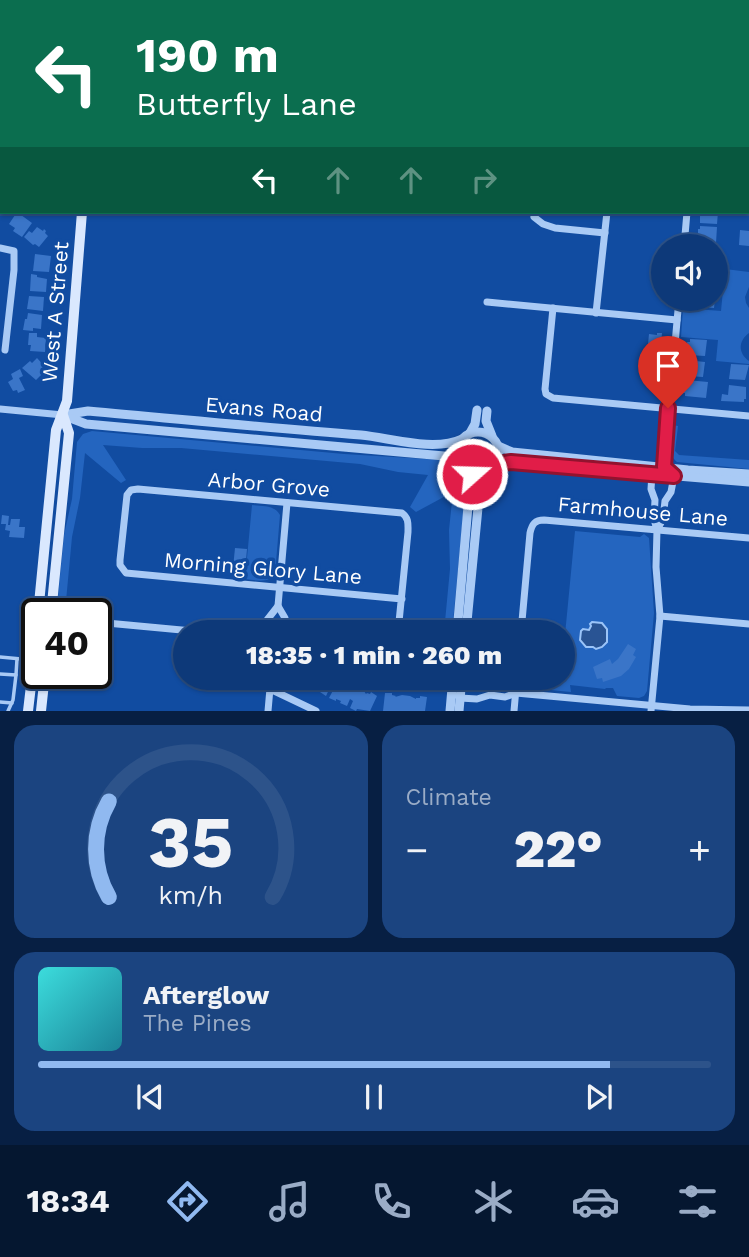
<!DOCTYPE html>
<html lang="en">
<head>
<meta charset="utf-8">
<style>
	body { margin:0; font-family:"Work Sans",sans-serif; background:#1b4480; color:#f1f3f6; height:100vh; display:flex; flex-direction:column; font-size:26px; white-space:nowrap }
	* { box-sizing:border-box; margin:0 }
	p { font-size:23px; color:#9aacc6 }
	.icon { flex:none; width:38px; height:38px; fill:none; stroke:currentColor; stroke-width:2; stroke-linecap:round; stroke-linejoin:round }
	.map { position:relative; height:711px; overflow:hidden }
	.details { display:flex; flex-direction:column; gap:14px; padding:14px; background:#071f43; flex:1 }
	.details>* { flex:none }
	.guide { position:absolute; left:0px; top:0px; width:749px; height:214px; box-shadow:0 2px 5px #0004,0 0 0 2px #2d538a; background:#0b6e4f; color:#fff; overflow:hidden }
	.controls { position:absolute; left:651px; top:234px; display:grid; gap:14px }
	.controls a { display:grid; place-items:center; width:77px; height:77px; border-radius:50%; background:#0d3979; box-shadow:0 2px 5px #0004,0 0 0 2px #2d538a; font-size:35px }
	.speed { position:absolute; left:21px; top:598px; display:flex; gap:14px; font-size:35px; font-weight:700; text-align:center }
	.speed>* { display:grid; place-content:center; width:91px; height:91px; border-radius:50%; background:#0d3979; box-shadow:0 2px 5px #0004,0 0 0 2px #2d538a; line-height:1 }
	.speed .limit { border:4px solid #111; border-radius:10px; background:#fff; color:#111 }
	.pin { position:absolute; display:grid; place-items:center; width:60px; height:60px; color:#fff; margin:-72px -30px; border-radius:50% 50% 50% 0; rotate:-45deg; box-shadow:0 0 7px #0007 }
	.pin .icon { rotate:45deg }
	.me { position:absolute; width:77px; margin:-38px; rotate:70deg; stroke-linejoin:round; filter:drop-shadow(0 0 5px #0008) }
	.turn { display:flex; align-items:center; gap:24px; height:147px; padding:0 21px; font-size:32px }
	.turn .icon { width:91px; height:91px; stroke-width:2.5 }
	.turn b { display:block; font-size:49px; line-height:60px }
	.lanes { display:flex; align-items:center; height:66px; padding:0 21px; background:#0003; justify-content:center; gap:35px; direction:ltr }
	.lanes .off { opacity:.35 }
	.big { font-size:52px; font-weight:800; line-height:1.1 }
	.details .tile { flex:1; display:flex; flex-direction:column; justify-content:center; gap:10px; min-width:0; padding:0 24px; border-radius:21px; background:#1b4480 }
	.details .dial { align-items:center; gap:0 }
	.dial svg { height:182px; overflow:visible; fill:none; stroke:#2d538a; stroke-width:7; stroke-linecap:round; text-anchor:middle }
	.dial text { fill:#f1f3f6; stroke:none }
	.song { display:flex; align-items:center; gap:21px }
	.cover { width:84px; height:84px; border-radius:10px; background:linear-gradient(135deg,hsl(180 70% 55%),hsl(190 70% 35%)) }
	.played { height:7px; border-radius:4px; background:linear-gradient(90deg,#90b9f0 85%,#2d538a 85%) }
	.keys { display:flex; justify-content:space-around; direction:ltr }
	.heat { display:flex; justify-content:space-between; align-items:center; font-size:38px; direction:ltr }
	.details .tiles { flex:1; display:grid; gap:14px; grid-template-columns:1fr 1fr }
	.tile:last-child { grid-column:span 2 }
	.trip { position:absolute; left:173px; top:620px; width:402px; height:70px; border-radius:35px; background:#0d3979; box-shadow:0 2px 5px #0004,0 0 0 2px #2d538a; font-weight:800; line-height:70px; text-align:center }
	.dock { display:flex; height:112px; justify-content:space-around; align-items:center; background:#051730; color:#9aacc6 }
	.dock .icon { width:49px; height:49px }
	.dock .current { color:#90b9f0 }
	.dock b { font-size:32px; color:#f1f3f6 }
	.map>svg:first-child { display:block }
	.green { fill:#2465bf }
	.water { fill:#295494; stroke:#9bc4f8; stroke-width:2 }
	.building { fill:#3a75c8 }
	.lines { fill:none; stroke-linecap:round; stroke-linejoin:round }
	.service { stroke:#a9caf5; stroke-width:3.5 }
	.minor { stroke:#a9caf5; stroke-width:7 }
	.tertiary { stroke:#a9caf5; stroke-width:9 }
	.secondary { stroke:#dae8fe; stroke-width:10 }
	.route-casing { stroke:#92132f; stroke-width:18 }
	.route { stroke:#e11d48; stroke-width:12 }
	.labels { text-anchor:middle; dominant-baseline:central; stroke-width:7; stroke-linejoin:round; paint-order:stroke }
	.street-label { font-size:21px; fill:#fff; stroke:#114ca1 }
</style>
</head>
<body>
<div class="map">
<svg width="749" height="711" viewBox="0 0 749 711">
	<rect width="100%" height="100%" fill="#114ca1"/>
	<g class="green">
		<path d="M725 269 749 272V287L745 297 746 303 749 308V333C738 341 738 353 749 361V364L716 361 718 340 681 337 683 308 721 311Z"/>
		<path d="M673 425 678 426 675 451 679 455 749 460V469L677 462C666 453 671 438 673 425Z"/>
		<path d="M92 431 344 454 443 460C462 468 465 475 465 496L452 632H444L450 569 449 530 453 492 416 512 410 507 428 475 398 472 360 464 181 448H142L103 445 126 480 121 483 85 453 80 498 72 537 66 601 73 611 72 614C63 613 59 606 58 597L64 535 72 499 77 442 83 434Z"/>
		<path d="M252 505C262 506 275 505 280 515L275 574C268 584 256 580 245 579Z"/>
		<polygon points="575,531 640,537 644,534 649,538 654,613 647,691 644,696 639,698 617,696 613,688 606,688 605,689 570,685 571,692 530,688 530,684 525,678 564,677 564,645"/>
	</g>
	<polygon class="water" points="592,622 602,623 607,629 607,642 602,647 596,649 593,647 586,647 580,640 581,631 583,629 589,630 591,626 590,624"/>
	<g class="building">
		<polygon points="17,212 32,223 22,237 13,231 15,228 9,224"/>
		<polygon points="703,212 718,212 717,224 700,223 700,216 702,216"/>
		<polygon points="700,226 717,227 716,243 698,242 698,229 700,229"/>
		<polygon points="37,227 43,231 44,229 46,231 45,233 48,236 39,247 35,244 33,245 24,237 29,231 32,233"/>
		<polygon points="740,230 749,231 749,246 739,245"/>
		<polygon points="35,254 51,256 49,272 33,271"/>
		<polygon points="31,274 37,275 37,277 47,279 46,292 30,291"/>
		<polygon points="29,296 44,297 43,311 27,309"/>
		<polygon points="691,299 715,299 714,308 692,306"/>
		<polygon points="28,313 42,315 41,329 33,328 33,331 23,330 25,319 27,319"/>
		<polygon points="29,333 37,333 37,337 46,338 45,352 30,351 31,345 28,345"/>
		<polygon points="657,333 662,333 660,355 647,354 649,334 657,335"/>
		<polygon points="690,339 707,340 705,356 688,355 687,342 690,342"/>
		<polygon points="37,358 47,369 36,380 22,368 30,361 32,363"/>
		<polygon points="687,360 705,362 703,377 688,376"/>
		<polygon points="731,364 749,365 745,380 729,379"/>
		<polygon points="20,369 23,376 19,378 25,390 18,393 17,390 13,391 8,382 13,379 11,374"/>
		<polygon points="687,380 708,382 706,398 685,396 685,393 683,393 684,387 686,387"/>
		<polygon points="729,385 746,387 746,399 744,399 744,402 721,401 722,394 728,395"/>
		<polygon points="2,515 9,516 8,525 10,525 11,519 20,519 19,527 25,527 24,538 9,537 10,531 5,530 6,524 1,524"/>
		<polygon points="235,548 247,549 245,571 233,568"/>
		<polygon points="628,644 636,649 633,655 636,657 629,669 621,676 603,682 602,678 597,679 593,667 610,659 612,664 618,659"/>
		<polygon points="294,677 335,677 326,696 320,692 321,690 316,688 315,690 308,687 312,680 309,678 305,685 298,682 299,680"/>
		<polygon points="340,677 346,680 345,682 348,683 348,685 354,686 355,685 362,688 366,694 367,693 370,694 371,692 377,696 370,711 357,709 356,711 350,708 353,701 350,699 347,706 340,703 341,701 336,699 336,701 329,698"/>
		<polygon points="385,693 392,693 392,695 396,696 395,697 402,695 410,696 416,699 416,698 420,698 420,696 427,697 425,711 383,711"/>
	</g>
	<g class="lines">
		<g class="service">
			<polyline points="0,657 32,660"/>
			<polyline points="0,674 16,675 17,659"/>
			<polyline points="0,702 12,703"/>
			<polyline points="8,711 13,700 16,675"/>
		</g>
		<g class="minor">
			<polyline points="42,2 42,0"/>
			<polyline points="245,2 245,0"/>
			<polyline points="416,2 416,0"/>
			<polyline points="706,2 706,0"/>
			<polyline points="747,90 749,90"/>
			<polyline points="0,162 2,162"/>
			<polyline points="747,178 749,178"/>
			<polyline points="534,217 543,224 555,228 605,233"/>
			<polyline points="684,247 687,212"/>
			<polyline points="0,248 14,251 14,270 5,350"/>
			<polyline points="487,302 677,320"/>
			<polyline points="553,308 545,389 546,394 553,398 749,416"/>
			<polyline points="596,313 607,212"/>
			<polyline points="0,409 63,415"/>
			<polyline points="664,467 679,299"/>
			<polyline points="657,530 663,519 665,501 671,492 674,476 670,473"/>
			<polyline points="278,606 285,618 286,632"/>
			<polyline points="660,616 749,624"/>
			<polyline points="96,622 203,632"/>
			<polyline points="266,632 267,620 278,606 287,503"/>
			<path d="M398 632 408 532C408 524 409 518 402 513L138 489 131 490 127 495 120 560V565L126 573 402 599"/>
			<path d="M521 632 530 533C532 524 535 520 544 520L749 538"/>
			<polyline points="374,677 452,686"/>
			<polyline points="467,677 481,679 489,685 506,686 516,693"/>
			<polyline points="270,689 316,711"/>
			<polyline points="458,696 460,698 477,699 490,695 505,697 516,693 690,709 749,710"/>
			<polyline points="268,711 271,677"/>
			<polyline points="514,711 517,677"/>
			<polyline points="651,711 660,616 656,567 657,530 654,519 655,500 651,489 652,474 657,471"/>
		</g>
		<g class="tertiary">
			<polyline points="487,411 486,421 492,436"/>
			<path d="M63 415 88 411C179 419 270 428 361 435 391 438 434 452 462 439"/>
			<polyline points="65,416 86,424 444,456 458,462"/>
			<circle cx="478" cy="453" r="21"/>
			<polyline points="470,433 475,424 477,410"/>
			<polyline points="498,446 512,452 542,455 688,470 749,474"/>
			<polyline points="496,464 511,462 749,482"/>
			<polyline points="457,632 469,495 469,482 464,469"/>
			<polyline points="466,632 480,487 486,473"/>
			<polyline points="450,711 453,677"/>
			<polyline points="459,711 462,677"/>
		</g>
		<g class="secondary">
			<polyline points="103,2 103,0"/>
			<polyline points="38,614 56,430 67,401 82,212"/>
			<polyline points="51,614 69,433 63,415"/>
			<polyline points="28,711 37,635"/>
			<polyline points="41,711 45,674"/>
		</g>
	</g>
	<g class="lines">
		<g class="route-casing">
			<path id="route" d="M472 474C491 476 492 463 511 462L674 476 664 467 668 408"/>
		</g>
		<use href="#route" class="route"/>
	</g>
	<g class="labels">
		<g class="street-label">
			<text transform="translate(55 312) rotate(-85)">West A Street</text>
			<text transform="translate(264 409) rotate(5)">Evans Road</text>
			<text transform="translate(269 484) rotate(5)">Arbor Grove</text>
			<text transform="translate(643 511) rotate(5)">Farmhouse Lane</text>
			<text transform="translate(263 568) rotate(5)">Morning Glory Lane</text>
		</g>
	</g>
</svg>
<div class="controls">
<a><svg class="icon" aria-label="sound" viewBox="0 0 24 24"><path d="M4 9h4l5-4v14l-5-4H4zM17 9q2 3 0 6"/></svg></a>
</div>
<div class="speed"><div class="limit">40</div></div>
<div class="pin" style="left:668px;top:408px;background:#d93025"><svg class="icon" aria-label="arrive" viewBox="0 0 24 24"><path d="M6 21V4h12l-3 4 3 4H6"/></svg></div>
<svg class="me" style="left:472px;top:474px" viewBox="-20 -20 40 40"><circle r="17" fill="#e11d48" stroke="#fff" stroke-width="3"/><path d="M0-11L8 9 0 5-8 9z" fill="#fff"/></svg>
<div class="trip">18:35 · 1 min · 260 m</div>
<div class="guide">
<div class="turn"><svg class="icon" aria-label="left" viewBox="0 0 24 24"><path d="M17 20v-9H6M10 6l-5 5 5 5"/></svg><div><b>190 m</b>Butterfly Lane</div></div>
<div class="lanes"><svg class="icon" aria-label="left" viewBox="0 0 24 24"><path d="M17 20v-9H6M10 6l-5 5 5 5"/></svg><svg class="icon off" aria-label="ahead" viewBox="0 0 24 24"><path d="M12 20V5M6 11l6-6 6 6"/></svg><svg class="icon off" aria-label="ahead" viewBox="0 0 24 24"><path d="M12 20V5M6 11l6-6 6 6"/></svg><svg class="icon off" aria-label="right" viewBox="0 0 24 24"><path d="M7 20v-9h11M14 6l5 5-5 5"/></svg></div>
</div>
</div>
<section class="details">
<div class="tiles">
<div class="tile dial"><svg viewBox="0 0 100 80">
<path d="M14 69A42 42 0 1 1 86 69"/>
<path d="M14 69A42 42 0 0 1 14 27" stroke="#90b9f0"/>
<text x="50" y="56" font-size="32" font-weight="700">35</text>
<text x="50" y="72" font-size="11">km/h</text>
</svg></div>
<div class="tile"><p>Climate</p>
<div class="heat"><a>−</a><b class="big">22°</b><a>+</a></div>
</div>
<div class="tile">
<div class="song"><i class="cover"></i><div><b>Afterglow</b><p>The Pines</p></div></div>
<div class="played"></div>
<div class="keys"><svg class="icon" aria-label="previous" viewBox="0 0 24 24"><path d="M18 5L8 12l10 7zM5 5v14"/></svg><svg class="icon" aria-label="pause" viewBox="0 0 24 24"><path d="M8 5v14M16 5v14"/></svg><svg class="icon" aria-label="next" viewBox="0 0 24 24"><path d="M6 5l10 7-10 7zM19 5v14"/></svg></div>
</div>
</div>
</section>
<nav class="dock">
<b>18:34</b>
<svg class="icon current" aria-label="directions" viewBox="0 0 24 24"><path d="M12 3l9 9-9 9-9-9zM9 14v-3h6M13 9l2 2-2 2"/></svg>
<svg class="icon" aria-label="music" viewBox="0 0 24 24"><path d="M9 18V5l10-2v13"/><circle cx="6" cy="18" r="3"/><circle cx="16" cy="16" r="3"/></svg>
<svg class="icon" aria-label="phone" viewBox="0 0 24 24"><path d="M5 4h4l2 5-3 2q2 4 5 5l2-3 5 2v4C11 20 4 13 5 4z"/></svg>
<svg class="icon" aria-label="climate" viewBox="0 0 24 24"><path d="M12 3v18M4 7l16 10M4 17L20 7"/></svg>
<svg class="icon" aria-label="car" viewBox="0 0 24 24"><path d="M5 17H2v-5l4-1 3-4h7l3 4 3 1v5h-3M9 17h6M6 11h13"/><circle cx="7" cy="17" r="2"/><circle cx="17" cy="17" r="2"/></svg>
<svg class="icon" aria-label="filters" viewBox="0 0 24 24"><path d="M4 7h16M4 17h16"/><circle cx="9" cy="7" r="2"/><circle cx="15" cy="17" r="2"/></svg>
</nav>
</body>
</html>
